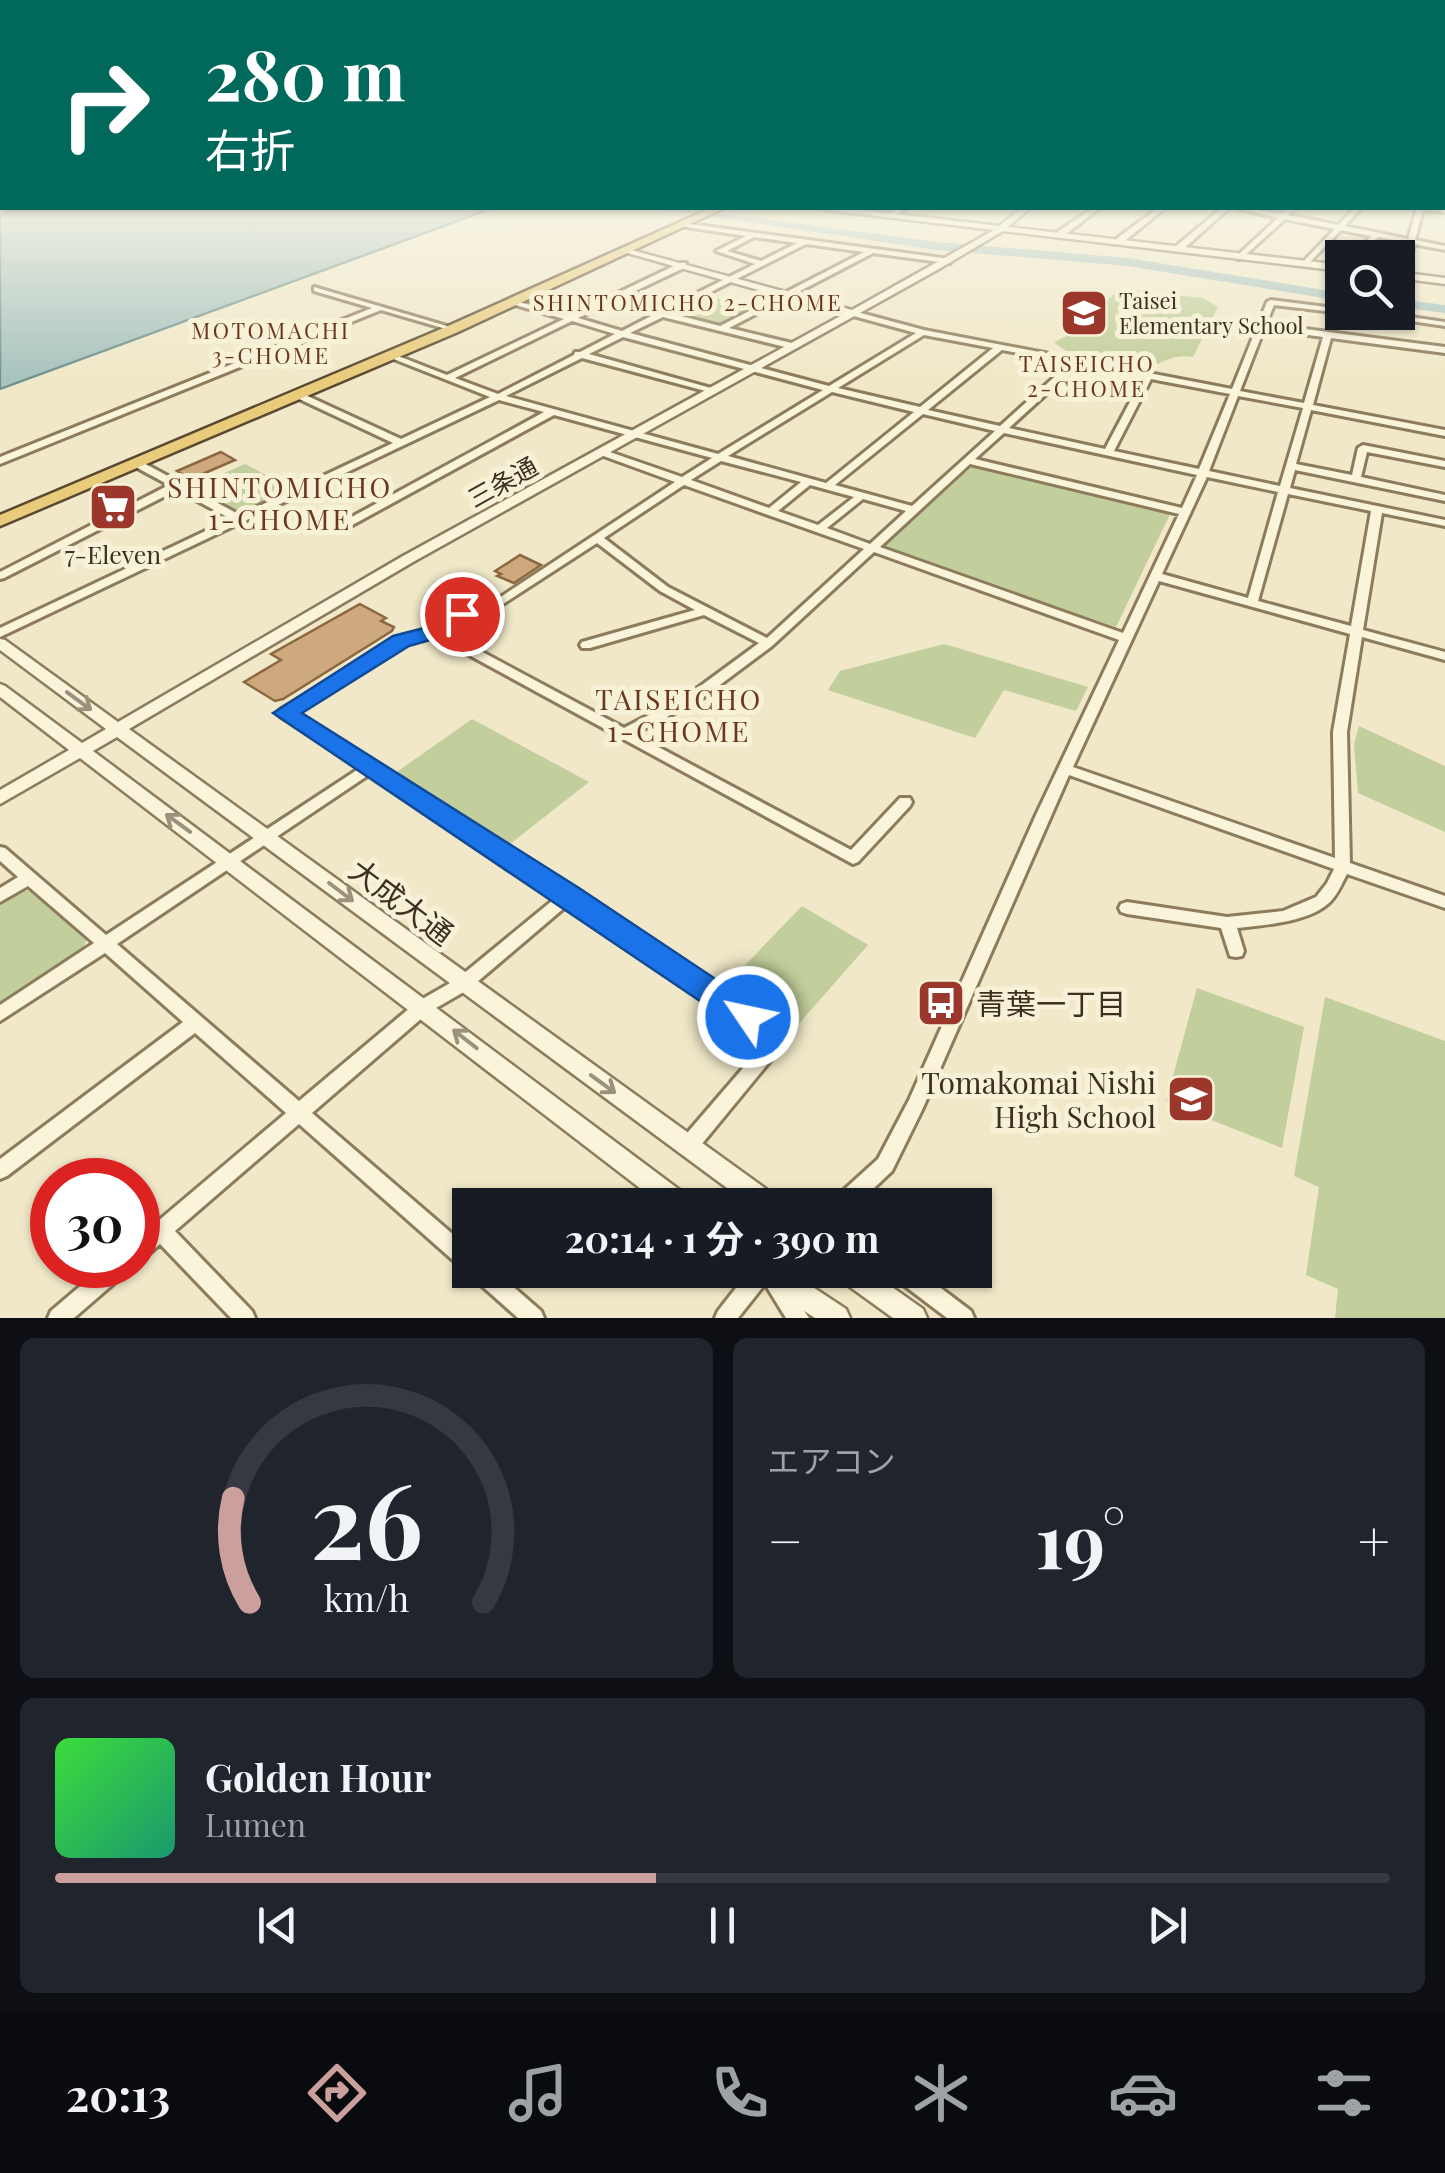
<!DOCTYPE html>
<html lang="ja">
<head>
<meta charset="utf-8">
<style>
	body { margin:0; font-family:"Playfair Display","Noto Sans JP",serif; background:#20242c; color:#f1f3f6; height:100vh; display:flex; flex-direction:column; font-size:38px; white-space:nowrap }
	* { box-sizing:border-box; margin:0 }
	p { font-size:32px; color:#9ea1a6 }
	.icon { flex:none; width:55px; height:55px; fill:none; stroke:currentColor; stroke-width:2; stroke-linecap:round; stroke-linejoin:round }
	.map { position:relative; height:1318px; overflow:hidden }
	.details { display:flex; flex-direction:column; gap:20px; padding:20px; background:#0d0f14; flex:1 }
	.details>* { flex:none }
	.hud { position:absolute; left:0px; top:0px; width:1445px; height:210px; box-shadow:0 2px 8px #0004; background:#00695c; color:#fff; overflow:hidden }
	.tools { position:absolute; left:1325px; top:240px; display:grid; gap:20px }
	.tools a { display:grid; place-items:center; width:90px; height:90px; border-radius:0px; background:#171b24; box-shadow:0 2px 8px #0004; font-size:50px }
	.speed { position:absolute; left:30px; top:1158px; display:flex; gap:20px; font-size:50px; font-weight:700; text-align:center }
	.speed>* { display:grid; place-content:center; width:130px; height:130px; border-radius:50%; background:#171b24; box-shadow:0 2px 8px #0004; line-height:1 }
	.speed .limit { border:15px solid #d22; background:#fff; color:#111 }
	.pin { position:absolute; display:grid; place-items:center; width:85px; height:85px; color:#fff; margin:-42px; border:5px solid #fff; border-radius:50%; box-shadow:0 2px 10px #0007 }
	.me { position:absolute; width:110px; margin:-55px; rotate:304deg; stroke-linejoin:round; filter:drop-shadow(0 0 8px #0008) }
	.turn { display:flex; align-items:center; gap:35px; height:210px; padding:0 40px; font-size:45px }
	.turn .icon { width:130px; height:130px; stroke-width:2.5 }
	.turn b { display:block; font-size:70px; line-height:85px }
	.big { font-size:75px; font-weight:700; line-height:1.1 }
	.details .tile { flex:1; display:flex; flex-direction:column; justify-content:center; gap:15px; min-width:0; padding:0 35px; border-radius:15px; background:#20242c }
	.details .dial { align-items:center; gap:0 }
	.dial svg { height:260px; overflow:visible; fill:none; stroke:#363941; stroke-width:7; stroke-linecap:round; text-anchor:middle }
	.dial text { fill:#f1f3f6; stroke:none }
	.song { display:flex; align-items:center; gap:30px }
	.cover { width:120px; height:120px; border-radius:15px; background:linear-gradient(135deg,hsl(120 70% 55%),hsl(160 70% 35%)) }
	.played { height:10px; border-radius:5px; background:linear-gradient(90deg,#cb9f9b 45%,#363941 45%) }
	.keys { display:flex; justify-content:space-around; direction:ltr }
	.heat { display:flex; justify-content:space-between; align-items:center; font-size:55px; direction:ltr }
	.details .tiles { flex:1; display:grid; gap:20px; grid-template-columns:1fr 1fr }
	.tile:last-child { grid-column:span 2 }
	.trip { position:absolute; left:452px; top:1188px; width:540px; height:100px; border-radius:0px; background:#171b24; box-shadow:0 2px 8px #0004; font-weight:700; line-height:100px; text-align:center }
	.dock { display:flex; height:160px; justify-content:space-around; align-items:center; background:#090b0e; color:#9ea1a6 }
	.dock .icon { width:70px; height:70px }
	.dock .on { color:#cb9f9b }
	.dock b { font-size:45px; color:#f1f3f6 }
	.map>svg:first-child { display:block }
	.green { fill:#c2ce9b }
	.water { fill:#a9c3bf; stroke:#6f928e; stroke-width:2.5 }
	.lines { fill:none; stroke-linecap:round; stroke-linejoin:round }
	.river { fill:#a9c3bf; fill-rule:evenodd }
	.building { fill:#cea97d; stroke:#8c6841; stroke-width:2.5 }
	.minor-casing { stroke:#8c7b5c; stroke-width:6 }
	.tertiary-casing { stroke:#8c7b5c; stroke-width:5 }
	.trunk-casing { stroke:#5a4930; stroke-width:5 }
	.minor { fill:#faf4db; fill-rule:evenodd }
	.tertiary { fill:#faf4db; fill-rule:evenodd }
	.trunk { fill:#e8cc7c; fill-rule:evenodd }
	.oneway { stroke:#9b927e }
	.route { fill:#1a73e8; stroke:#114b97; stroke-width:2.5 }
	.labels { text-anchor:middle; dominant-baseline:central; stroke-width:10; stroke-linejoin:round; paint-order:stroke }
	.far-poi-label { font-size:22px; fill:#3c3120; stroke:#f7f1d7; text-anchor:start }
	.far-neighbourhood-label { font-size:22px; letter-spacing:2.5px; fill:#6a371e; stroke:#f7f1d7 }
	.street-label { font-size:25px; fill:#3c3120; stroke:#f7f1d7 }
	.poi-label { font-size:25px; fill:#3c3120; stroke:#f7f1d7 }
	.neighbourhood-label { font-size:28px; letter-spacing:2.5px; fill:#6a371e; stroke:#f7f1d7 }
	.near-street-label { font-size:30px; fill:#3c3120; stroke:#f7f1d7 }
	.near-poi-label { font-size:30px; fill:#3c3120; stroke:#f7f1d7; text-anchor:start }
</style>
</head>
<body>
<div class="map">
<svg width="1445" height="1318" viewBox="0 0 1445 1318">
	<rect width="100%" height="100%" fill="#f0e8c8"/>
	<g class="green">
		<path d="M1120 289 1203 298 1218 307 1193 357C1168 353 1159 368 1139 368 1114 367 1071 359 1054 342L1091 324 1089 316Z"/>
		<polygon points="705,295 753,308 754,309 719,326 667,314"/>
		<polygon points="245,464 294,490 243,514 194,486"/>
		<polygon points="975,464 1171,512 1116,627 886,549 885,545"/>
		<polygon points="944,644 1088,687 1076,711 1004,690 975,738 828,690 840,671"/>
		<polygon points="472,719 589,782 510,844 394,774"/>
		<polygon points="1359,726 1445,766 1445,832 1358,793 1354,745"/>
		<polygon points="22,891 29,891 87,939 83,948 0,1004 0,905"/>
		<polygon points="802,906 868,945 795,1028 727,984"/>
		<polygon points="1197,988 1304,1027 1282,1148 1166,1102"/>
		<polygon points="1325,997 1445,1041 1445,1318 1335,1318 1338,1289 1306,1275 1319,1187 1294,1176"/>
	</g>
	<polygon class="water" points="0,191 2,208 493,208 0,389"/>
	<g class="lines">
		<g class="river">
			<polygon points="651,208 680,208 937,242 1128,258 1342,293 1342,301 1128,266 937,250"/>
			<polygon points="1398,299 1445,305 1445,313 1398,307"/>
		</g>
	</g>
	<g class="building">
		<polygon points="221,452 235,460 191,479 177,471"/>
		<polygon points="520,555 541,565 514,583 497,576 501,574 495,571"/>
		<polygon points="360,604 386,618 381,621 394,627 392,631 283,699 275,701 244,682 281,660 271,654"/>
	</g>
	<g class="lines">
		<g class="minor-casing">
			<g id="minor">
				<polygon points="900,208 907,208 893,216 889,216 889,214"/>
				<polygon points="1093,208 1100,208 1062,237 1056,237 1056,233"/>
				<polygon points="1158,208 1165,208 1121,244 1115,244 1115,240"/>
				<polygon points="1222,208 1229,208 1181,251 1175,251 1175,247"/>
				<polygon points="1236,208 1247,208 1282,214 1289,208 1295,208 1288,215 1338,225 1355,208 1361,208 1345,226 1408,239 1417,208 1445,208 1445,212 1423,210 1415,240 1445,246 1445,250 1414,244 1405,276 1401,278 1398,275 1407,243 1378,237 1359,258 1351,258 1371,236 1341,230 1306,266 1302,264 1303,262 1335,229 1285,219 1241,259 1238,259 1238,255 1278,218"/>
				<path d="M682 223 950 259V263H947L873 253 729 328 796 344 797 346 793 349 663 317 630 333 829 386 916 333 850 315 849 313 853 311 924 330 1232 389 1267 302 1271 300 1342 309V312H1345L1342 313 1274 305 1266 324 1445 347V353L1331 338 1313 405 1445 430V436L1311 410 1296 464 1352 475 1358 448 1363 445 1445 461V467L1367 452 1361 477 1445 495V501L1295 470 1290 488 1445 520V526L1382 513 1363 630 1445 652V660L1362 637 1347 732 1350 863 1445 896V908L1347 874C1342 883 1338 894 1330 902 1310 922 1264 925 1237 928L1244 951 1242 956 1236 957 1230 956 1221 928 1127 914 1121 912 1119 908 1121 904 1127 902 1227 917 1283 911 1316 897 1327 883 1334 869 1069 775 922 1110 892 1171 856 1205H832L835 1198 878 1159 909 1100 1036 815 1119 640 874 552 772 646 701 699 634 734 851 850 900 798H910L912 802 910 806 858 862 853 864 434 636 405 644 294 713 574 891 786 1033 789 1038 696 1151 689 1154 682 1151 680 1145 682 1139 768 1039 570 903 469 989 429 1012 312 1113 470 1249V1270H494L541 1311 544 1318H518L472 1277 470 1272 463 1269 299 1124 175 1231 252 1311 255 1318H231L160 1244 145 1257 138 1260V1238L286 1113 195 1033 7 1176 0 1179V1159L183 1022 105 953 0 1021V1005L94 943 28 886 0 902V888L18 877 0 861V847L5 848 106 935 360 768 280 716 278 713 280 710 397 638 432 629 489 593 493 595 495 597 493 599 445 632 624 728 691 693 759 643 704 615 590 648H582L580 645 582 642 695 610 660 591 597 543 503 604 499 606 493 602 675 482 598 454V450H604L682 477 712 458 554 415 345 529H337L336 527 337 525 544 412 499 400 0 637V628L231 519 177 490 4 578 0 579V572L169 485 132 465V461H140L240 515 393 443 295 397V393H301L401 439 490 397 386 356 393 354 447 375 564 319 512 304V300L570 316 680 263H686V267L578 318 622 331 655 314V311H661L755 264 716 251 746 236 680 226V224ZM754 237 797 243 761 261 727 251ZM806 244 864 252 720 326 669 313ZM572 321 615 334 580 352H575L574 355 498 394 455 378ZM1264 329 1323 337 1304 403 1240 391ZM924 335 993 348 920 407 838 388ZM623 337 823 390 718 454 506 396 582 358 713 393 718 390 589 354ZM1002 350 1070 363 1000 426 928 410ZM1078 365 1143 377 1105 449 1009 428ZM1151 379 1230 394 1199 469 1114 451ZM832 392 914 412 826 483 728 456ZM1238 396 1303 408 1280 486 1209 471ZM923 414 995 431 912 506 835 485ZM1004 433 1197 475 1182 508 975 459ZM721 461 801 482 769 508 691 480ZM970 464 1179 514 1123 633 880 547ZM1207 477 1278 492 1248 598 1162 574ZM684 485 864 549 767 638 668 587 604 538ZM810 485 854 497 818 525 778 511ZM1288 494 1371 511 1351 626 1258 601ZM863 499 906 511 870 544 827 528ZM1159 581 1350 634 1333 732 1335 858 1073 767ZM370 774 558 896 457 979 417 1002 299 1101 117 944Z"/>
				<polygon points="314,287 457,329 453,331 381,310 0,464 0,457 372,308 314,291"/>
				<polygon points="1350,312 1376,312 1445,322 1445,326"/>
				<polygon points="105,1265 130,1265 127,1272 74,1318 48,1318 51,1311"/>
				<polygon points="750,1270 773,1270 771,1276 775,1274 782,1277 809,1318 786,1318 765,1284 738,1318 715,1318 718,1311"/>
				<polygon points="890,1270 917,1270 971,1311 974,1318 947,1318 893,1277"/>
			</g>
		</g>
		<g class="tertiary-casing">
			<g id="tertiary">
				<polygon points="823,208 844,208 999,226 1022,208 1030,208 1008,227 1342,265 1342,271 1003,231 937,270 413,562 129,729 777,1197 781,1205 750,1205 117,737 93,751 689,1197 693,1205 662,1205 80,758 0,804 0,790 69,750 0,697 0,684 5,686 82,743 106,729 0,650 0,639 5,640 118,722 403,556 844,314 624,252 624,248 852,310 994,230 827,210"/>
				<polygon points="1398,272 1445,278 1445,284 1398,278"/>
				<polygon points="753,1270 787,1270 846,1309 850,1318 815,1318 756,1279"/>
				<polygon points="836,1270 868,1270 923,1309 927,1318 893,1318 839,1279"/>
			</g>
		</g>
		<g class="trunk-casing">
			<polygon id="trunk" points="711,208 724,208 458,332 0,526 0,515 448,326"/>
		</g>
		<use href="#minor" class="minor"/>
		<use href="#tertiary" class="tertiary"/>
		<use href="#trunk" class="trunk"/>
	</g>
	<defs><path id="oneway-shaft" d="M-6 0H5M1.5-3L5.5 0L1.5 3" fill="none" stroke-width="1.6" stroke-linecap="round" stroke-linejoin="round" transform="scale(2.5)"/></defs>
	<g class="oneway">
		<use href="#oneway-shaft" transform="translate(79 701) rotate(36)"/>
		<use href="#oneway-shaft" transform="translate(178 823) rotate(-144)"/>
		<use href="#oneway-shaft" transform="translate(341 892) rotate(37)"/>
		<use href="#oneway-shaft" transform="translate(465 1039) rotate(-142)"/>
		<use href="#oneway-shaft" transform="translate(603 1084) rotate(36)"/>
	</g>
	<linearGradient id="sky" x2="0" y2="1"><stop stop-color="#8fbad8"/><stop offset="0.51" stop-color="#f8f5e6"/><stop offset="1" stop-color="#f8f5e6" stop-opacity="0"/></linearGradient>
	<rect width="1445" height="376" fill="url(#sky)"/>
	<polygon class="route" points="462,608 473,614 444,636 409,646 302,713 579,888 759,1008 764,1017 759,1026 748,1030 737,1026 273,713 393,636 428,627"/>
	<defs>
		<g id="school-square" transform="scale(2.5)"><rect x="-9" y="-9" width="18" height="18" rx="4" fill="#9c382b" stroke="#f7f1d7"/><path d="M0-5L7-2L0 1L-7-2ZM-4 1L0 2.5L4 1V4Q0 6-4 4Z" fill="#fff"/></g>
		<g id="supermarket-square" transform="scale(2.5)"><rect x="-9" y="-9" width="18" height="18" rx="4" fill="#9c382b" stroke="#f7f1d7"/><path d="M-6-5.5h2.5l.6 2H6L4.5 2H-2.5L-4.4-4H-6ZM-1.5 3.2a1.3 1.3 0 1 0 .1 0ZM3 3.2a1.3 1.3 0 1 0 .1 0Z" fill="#fff"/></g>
		<g id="bus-square" transform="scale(2.5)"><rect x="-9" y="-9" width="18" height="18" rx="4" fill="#9c382b" stroke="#f7f1d7"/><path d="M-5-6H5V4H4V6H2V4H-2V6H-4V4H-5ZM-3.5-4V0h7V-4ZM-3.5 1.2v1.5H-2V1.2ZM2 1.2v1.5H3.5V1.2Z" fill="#fff"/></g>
	</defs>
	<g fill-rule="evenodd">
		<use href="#school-square" x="1084" y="313"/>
		<use href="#supermarket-square" x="113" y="507"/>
		<use href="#bus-square" x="941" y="1003"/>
		<use href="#school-square" x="1191" y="1099"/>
	</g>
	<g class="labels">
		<g class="far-poi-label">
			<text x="1119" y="300">Taisei<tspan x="1119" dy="25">Elementary School</tspan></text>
		</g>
		<g class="far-neighbourhood-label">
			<text x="688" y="302">SHINTOMICHO 2-CHOME</text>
			<text x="271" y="330">MOTOMACHI<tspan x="271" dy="25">3-CHOME</tspan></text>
			<text x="1087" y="363">TAISEICHO<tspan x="1087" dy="25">2-CHOME</tspan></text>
		</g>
		<g class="street-label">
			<text transform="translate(502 481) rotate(-29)">三条通</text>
		</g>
		<g class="poi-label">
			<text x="113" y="553">7-Eleven</text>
		</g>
		<g class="neighbourhood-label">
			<text x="280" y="486">SHINTOMICHO<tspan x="280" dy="32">1-CHOME</tspan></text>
			<text x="679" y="698">TAISEICHO<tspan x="679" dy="32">1-CHOME</tspan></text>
		</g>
		<g class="near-street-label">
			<text transform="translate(402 901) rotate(37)">大成大通</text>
		</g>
		<g class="near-poi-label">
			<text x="976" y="1003">青葉一丁目</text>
			<text x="1156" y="1082" text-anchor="end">Tomakomai Nishi<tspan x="1156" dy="34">High School</tspan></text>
		</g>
	</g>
</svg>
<div class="tools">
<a><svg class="icon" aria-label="search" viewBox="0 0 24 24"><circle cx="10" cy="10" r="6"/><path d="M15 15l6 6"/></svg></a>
</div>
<div class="speed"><div class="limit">30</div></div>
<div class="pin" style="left:462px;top:614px;background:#d93025"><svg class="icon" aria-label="arrive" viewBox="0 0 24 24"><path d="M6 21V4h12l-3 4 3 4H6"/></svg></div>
<svg class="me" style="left:748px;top:1017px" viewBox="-20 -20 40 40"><circle r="17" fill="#1a73e8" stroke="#fff" stroke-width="3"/><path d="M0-11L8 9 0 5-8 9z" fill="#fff"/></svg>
<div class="trip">20:14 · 1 分 · 390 m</div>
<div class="hud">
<div class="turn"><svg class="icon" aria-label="right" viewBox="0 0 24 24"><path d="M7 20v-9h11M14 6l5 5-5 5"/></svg><div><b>280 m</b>右折</div></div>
</div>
</div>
<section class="details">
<div class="tiles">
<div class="tile dial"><svg viewBox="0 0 100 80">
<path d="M14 69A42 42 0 1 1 86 69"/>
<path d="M14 69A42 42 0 0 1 9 37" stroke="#cb9f9b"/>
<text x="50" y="56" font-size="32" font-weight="700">26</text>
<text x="50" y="72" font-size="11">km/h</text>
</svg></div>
<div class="tile"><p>エアコン</p>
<div class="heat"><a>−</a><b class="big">19°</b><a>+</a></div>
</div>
<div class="tile">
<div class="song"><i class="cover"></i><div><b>Golden Hour</b><p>Lumen</p></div></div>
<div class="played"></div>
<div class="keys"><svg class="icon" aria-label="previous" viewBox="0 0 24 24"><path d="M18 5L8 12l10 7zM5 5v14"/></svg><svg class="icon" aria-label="pause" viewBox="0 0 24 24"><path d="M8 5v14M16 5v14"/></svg><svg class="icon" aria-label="next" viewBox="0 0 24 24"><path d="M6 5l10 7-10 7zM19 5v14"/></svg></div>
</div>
</div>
</section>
<nav class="dock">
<b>20:13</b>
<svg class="icon on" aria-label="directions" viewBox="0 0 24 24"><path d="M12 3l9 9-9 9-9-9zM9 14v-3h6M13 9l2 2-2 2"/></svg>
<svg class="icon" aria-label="music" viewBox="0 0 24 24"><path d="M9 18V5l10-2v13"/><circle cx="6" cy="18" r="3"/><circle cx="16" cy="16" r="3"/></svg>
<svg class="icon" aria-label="phone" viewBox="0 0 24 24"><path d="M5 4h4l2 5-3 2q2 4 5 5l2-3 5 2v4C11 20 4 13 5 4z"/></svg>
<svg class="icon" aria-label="climate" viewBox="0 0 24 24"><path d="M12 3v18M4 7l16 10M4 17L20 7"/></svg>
<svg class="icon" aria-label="car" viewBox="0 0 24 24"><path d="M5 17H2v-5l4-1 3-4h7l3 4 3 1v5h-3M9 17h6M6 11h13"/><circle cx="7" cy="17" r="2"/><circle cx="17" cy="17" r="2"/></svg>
<svg class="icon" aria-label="filters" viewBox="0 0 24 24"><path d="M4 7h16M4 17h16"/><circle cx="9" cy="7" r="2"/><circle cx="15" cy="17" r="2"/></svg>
</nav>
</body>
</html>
